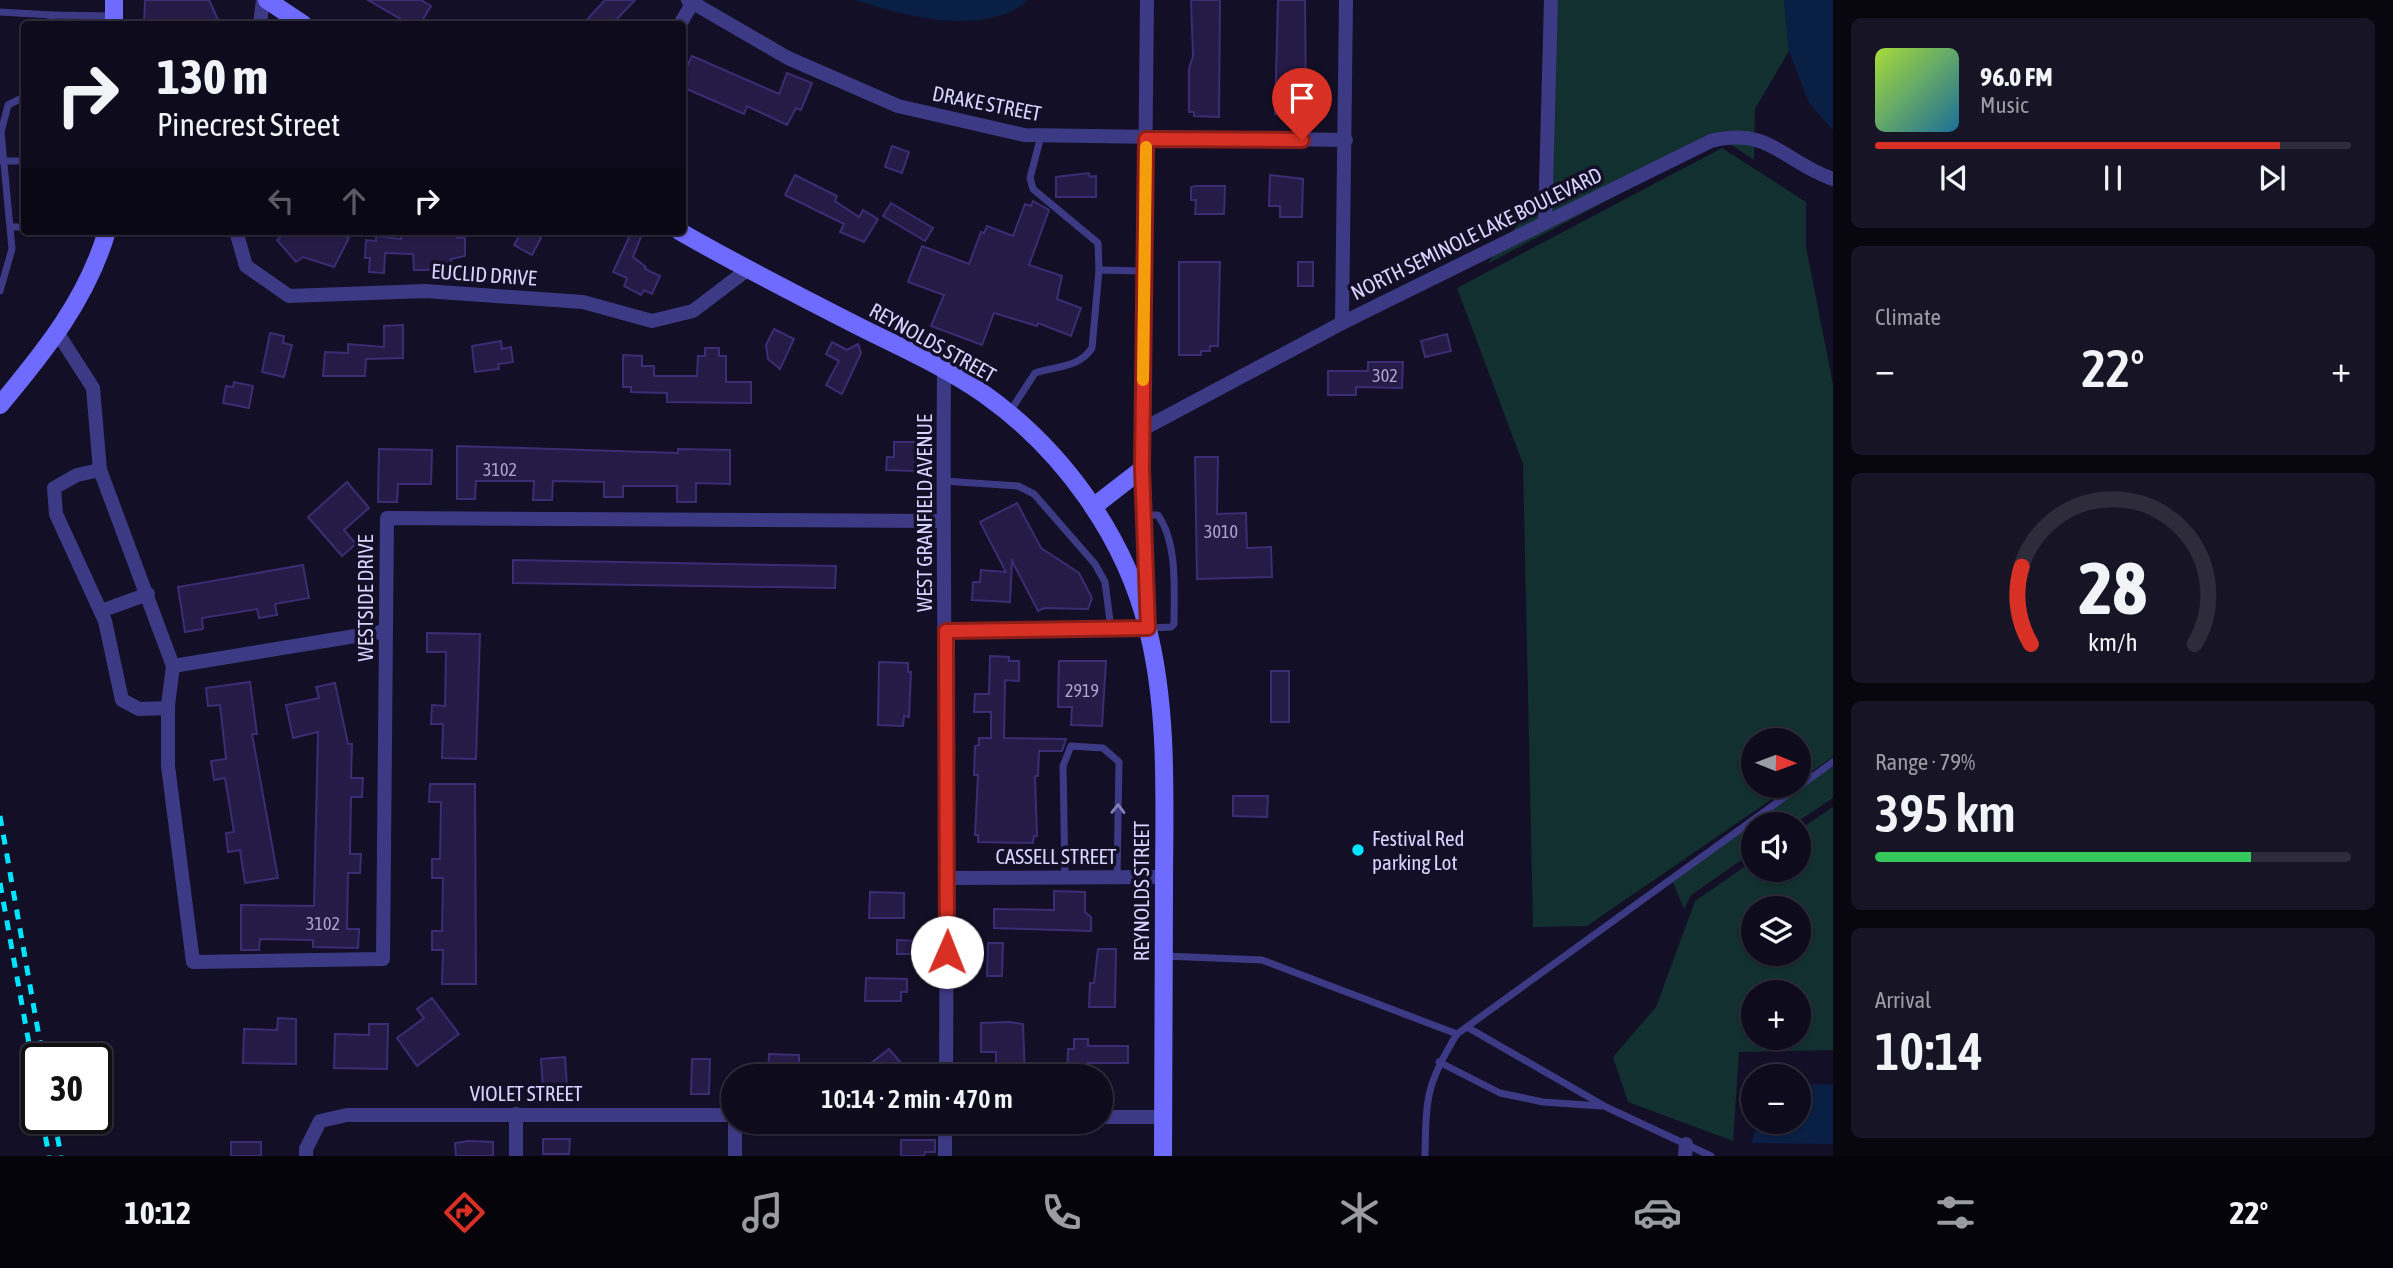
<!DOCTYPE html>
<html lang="en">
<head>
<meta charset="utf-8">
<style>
	body { margin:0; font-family:"Asap Condensed",sans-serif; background:#171425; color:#f1f3f6; height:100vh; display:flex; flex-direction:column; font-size:26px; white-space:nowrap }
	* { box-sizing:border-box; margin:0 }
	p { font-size:23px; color:#9b9ba3 }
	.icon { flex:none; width:38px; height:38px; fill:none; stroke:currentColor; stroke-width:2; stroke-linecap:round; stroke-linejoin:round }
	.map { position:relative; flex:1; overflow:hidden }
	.panel { display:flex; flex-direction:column; gap:18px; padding:18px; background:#08060f; width:560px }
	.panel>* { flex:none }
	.top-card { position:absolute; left:21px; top:21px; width:665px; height:214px; border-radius:7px; box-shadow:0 2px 5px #0004,0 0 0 2px #2e2b3b; background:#0e0b1c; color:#f1f3f6; overflow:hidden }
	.needle { width:46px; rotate:91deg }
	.tools { position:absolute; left:1741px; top:728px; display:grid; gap:14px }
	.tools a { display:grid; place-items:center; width:70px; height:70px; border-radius:50%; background:#0e0b1c; box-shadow:0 2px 5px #0004,0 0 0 2px #2e2b3b; font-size:35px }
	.speed { position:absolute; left:21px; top:1043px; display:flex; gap:14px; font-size:35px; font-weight:700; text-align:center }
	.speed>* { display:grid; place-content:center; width:91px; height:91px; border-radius:50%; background:#0e0b1c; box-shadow:0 2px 5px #0004,0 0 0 2px #2e2b3b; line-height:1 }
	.speed .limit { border:4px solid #111; border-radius:10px; background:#fff; color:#111 }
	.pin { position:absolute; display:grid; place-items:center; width:60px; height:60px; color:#fff; margin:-72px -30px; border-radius:50% 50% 50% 0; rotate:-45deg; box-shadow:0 0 7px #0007 }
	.pin .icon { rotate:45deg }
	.me { position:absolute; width:77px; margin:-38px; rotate:1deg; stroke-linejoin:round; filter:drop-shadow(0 0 5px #0008) }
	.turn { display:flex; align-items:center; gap:24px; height:147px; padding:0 21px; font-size:32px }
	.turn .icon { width:91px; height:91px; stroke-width:2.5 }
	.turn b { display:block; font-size:49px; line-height:60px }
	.lanes { display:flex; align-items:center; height:66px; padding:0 21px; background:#0003; justify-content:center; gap:35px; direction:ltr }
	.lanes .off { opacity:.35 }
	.big { font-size:52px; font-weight:600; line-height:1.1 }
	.panel .widget { flex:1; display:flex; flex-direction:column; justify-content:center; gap:10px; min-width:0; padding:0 24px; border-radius:10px; background:#171425 }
	.panel .dial { align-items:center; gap:0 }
	.dial svg { height:182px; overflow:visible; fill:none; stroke:#2e2b3b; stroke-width:7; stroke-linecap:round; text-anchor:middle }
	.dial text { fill:#f1f3f6; stroke:none }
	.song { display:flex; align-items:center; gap:21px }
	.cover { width:84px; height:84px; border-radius:10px; background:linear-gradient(135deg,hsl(80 70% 55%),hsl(200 70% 35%)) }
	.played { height:7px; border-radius:4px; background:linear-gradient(90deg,#d93025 85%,#2e2b3b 85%) }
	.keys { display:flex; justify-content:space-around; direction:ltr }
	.heat { display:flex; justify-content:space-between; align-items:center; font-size:38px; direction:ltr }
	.charge { height:10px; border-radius:5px; background:linear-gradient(90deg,#34c759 79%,#2e2b3b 0) }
	.trip { position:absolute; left:721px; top:1064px; width:392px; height:70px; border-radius:35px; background:#0e0b1c; box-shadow:0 2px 5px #0004,0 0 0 2px #2e2b3b; font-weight:600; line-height:70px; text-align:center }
	.tab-bar { display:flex; height:112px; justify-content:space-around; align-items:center; background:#06040b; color:#9b9ba3 }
	.tab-bar .icon { width:49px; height:49px }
	.tab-bar .current { color:#d93025 }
	.tab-bar b { font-size:32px; color:#f1f3f6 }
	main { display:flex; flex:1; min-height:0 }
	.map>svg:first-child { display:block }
	.green { fill:#12302f; fill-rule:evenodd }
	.water { fill:#0a1f44 }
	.building { fill:#241b47; stroke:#3b2d73; stroke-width:2 }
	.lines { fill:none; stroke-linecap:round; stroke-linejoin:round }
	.lane { stroke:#3d3a85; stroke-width:7 }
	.street { stroke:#3d3a85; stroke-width:14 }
	.secondary { stroke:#6f6bff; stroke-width:18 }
	.rail { stroke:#00e5ff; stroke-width:5; stroke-dasharray:10 9; stroke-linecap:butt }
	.oneway { stroke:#837fbc }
	.route-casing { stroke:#8d1f18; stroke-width:18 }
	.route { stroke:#d93025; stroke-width:12 }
	.slow { stroke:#f59e0b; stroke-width:12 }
	.poi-dot { fill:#00e5ff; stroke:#130f26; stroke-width:2.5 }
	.labels { text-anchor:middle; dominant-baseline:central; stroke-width:7; stroke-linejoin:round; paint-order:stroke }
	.number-label { font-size:18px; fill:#aca6d1 }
	.street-label { font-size:21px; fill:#d9d4ff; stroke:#130f26 }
	.poi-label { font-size:21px; fill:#d9d4ff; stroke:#130f26; text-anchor:start }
</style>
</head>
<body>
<main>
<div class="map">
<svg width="1833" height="1156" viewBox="0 0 1833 1156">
	<rect width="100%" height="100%" fill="#130f26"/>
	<g class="green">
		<polygon points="1554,0 1784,0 1789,51 1755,109 1754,160 1727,142 1718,142 1487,264 1539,197"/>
		<polygon points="1722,148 1806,202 1806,247 1833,384 1833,757 1799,780 1799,740 1754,740 1754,786 1791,786 1587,926 1533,927 1523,464 1457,288"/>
		<polygon points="1833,766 1833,798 1794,824 1754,824 1753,852 1691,895 1684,909 1671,878"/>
		<path d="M1833 807V1050L1739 1052 1733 1141 1628 1102 1613 1057 1656 1007 1695 901 1753 861 1754 870H1799V830ZM1754 908H1799V954H1754ZM1754 992H1799V1038H1754Z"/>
	</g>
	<g class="water">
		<path d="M856 0H1028C986 38 903 16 856 0Z"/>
		<polygon points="1784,0 1833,0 1833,130 1809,103 1789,51"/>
		<polygon points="1833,1084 1833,1144 1751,1143 1759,1122 1799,1122 1799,1085"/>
	</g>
	<g class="building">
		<polygon points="145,0 209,0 220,24 144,24"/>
		<polygon points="368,0 421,0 431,6 420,24 409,24"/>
		<polygon points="605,0 635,0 612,24 583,24"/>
		<polygon points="1191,0 1220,0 1219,117 1194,116 1194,112 1189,112 1189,69 1193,56"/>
		<polygon points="1278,0 1305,0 1306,110 1301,110 1301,114 1275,114"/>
		<polygon points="692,56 779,94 787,73 812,83 801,110 796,108 787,125 747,106 744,114 682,87 682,77"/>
		<polygon points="892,146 909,152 902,173 885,167"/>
		<polygon points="1089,173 1090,177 1096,176 1096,197 1056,197 1056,177"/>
		<polygon points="795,175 837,196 835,201 859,217 863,210 878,219 864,242 840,232 844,224 785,195"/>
		<polygon points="1270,175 1303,179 1302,217 1280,217 1280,206 1269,206"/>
		<polygon points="1196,186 1225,186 1224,214 1195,214 1196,200 1191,200 1191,187"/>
		<polygon points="1033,201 1049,210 1029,265 1062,276 1057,299 1081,308 1071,336 1038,323 1037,326 994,313 982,345 931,326 944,295 908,282 922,246 969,264 981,232 984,233 987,226 1013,236 1025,204 1031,206"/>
		<polygon points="891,203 933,228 925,241 883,216"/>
		<polygon points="287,231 333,231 349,238 334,267 303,257 296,262 277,240"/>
		<polygon points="413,231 457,231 457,238 465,238 465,256 451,259 451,270 414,270 413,254 385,253 384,273 369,272 370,258 365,258 366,240 376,241 376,236 401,239 401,236 413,236"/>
		<polygon points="522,231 530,231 541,238 532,255 514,245"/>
		<polygon points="632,231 642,234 633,257 646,267 645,269 660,276 652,294 644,290 641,295 624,286 627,278 613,272"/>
		<polygon points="1179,262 1220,262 1218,346 1210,346 1210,351 1201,351 1201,355 1179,355"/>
		<rect x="1298" y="262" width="15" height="24"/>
		<polygon points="403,325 403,358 366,359 365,376 323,376 325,352 348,353 348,344 384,347 384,326"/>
		<polygon points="774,329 794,339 780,369 768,359 766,345"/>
		<polygon points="270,333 284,336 283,343 292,345 284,377 262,372"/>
		<polygon points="1447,334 1451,351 1425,357 1421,341"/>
		<polygon points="501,341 502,349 511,347 513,362 498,364 499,369 475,372 472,346"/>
		<polygon points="832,342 847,350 858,344 861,353 842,394 826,385 839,361 826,354"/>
		<polygon points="705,348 719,348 719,356 726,356 726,382 751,382 751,403 667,402 667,393 631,392 631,387 623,387 623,355 642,356 642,366 654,366 654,376 697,376 698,356 705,356"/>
		<polygon points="1368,362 1403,362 1402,388 1356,387 1356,395 1328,395 1328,371 1368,371"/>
		<polygon points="234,382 253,386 249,408 223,403 226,386 233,387"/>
		<polygon points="894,442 917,442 916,471 886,470 887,457 894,457"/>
		<polygon points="457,446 678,453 678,449 730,450 730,484 696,483 696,502 677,502 677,486 623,486 623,497 604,497 604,482 553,481 552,500 533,500 534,481 476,481 475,499 457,499"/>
		<polygon points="379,449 432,450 431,484 398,484 397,502 378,502"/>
		<polygon points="1195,457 1218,457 1217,514 1246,513 1247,548 1271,547 1272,577 1197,579"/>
		<polygon points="347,482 369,508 344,530 356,544 342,556 308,517"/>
		<polygon points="1017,503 1041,548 1079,573 1092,598 1088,609 1044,608 1038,611 1012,561 1010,602 972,600 973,582 980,582 981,570 1006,572 980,522"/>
		<polygon points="513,560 836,566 835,588 513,583"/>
		<polygon points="303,565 309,598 275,604 277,615 259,618 257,609 202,618 203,629 185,632 178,587"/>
		<polygon points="427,633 480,634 476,759 442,758 443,724 431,724 432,705 445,706 446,652 427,652"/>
		<polygon points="990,656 1009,657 1009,661 1019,661 1019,681 1005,680 1004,738 1066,739 1062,751 1039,751 1038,776 1035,776 1037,836 1034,836 1033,843 978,842 978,835 975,835 978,775 974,775 975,746 979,745 979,738 991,738 991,712 974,712 975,694 989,694"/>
		<polygon points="1059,661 1106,661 1102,726 1071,725 1072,707 1058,707"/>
		<polygon points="879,662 908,663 908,672 911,672 909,717 904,716 903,726 878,725"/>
		<rect x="1271" y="671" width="18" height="51"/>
		<polygon points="250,682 257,734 252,734 278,878 245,883 240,850 228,852 226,833 234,832 225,778 214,780 211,761 226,759 220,705 208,706 206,688"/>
		<polygon points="335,683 348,744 352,744 351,778 363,778 362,797 351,797 350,854 361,854 360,873 348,873 347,929 359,929 358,948 313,947 313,940 260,939 259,950 241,950 241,905 314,906 318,732 293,738 286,705 319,698 316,687"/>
		<polygon points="430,784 475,784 476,984 442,984 443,950 432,950 432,931 442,931 443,878 432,878 432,859 440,859 441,802 429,802"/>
		<polygon points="1233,796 1268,796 1267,817 1233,816"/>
		<polygon points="1054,891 1085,892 1085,912 1091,917 1091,931 994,928 994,909 1054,910"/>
		<polygon points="870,892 904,893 904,918 869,918"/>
		<polygon points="897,940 920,941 920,954 897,954"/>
		<polygon points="988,943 1003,943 1002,976 987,976"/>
		<polygon points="1098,949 1116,949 1115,1007 1089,1007 1090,983 1094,983"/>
		<polygon points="866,978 907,979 907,992 901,992 901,1001 865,1001"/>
		<polygon points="432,998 459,1034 417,1066 397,1038 424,1018 417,1009"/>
		<polygon points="278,1018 296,1019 296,1064 243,1063 244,1029 277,1030"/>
		<polygon points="1009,1022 1023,1024 1025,1076 996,1074 996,1052 981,1052 981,1023"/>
		<polygon points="369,1024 388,1024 387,1069 334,1068 335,1034 369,1035"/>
		<polygon points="1074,1039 1088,1039 1088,1046 1128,1046 1128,1063 1087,1063 1087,1076 1067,1076 1068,1049 1074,1049"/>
		<polygon points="889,1049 902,1064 888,1076 880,1076 870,1064"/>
		<polygon points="769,1054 799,1055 799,1075 768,1076"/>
		<polygon points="565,1057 567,1086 543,1088 541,1059"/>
		<polygon points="692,1059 710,1059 709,1094 691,1094"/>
		<polygon points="543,1139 570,1139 569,1154 543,1154"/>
		<polygon points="901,1140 935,1140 935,1152 925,1152 924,1156 901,1156"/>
		<polygon points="469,1141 493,1142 493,1156 456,1156 455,1143"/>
		<rect x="231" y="1142" width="30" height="14"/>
	</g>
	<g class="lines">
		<g class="lane">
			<polyline points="0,12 51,15"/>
			<polyline points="51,24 51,15 113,16"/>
			<polyline points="1041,136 1030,178 1033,189 1098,243 1099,270"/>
			<polyline points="3,161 24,161"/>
			<polyline points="11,227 24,227"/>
			<polyline points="0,291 12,249 1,132 8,105 24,97"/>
			<path d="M1009 413 1035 373C1056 366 1079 368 1092 348L1099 270 1143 271"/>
			<polyline points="944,481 1018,486 1034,494 1095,564 1105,582 1111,629"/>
			<path d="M1144 515H1158C1178 544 1174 590 1174 624L1171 627 1149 628"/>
			<polyline points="1065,877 1063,766 1071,746 1103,748 1119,762 1117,877"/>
			<polyline points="1164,956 1262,960 1457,1034"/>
			<polyline points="1467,1027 1606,1107 1711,1156"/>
			<polyline points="1439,1062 1500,1093 1543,1102 1601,1106"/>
			<path d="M1425 1156C1426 1098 1426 1084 1457 1034L1833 762"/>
		</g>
		<g class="street">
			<polyline points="688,0 788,58 898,106 1024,135 1346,140"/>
			<polyline points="260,24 263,0"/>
			<polyline points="680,24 692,4"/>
			<polyline points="1545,222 1551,0"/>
			<polyline points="236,231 246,266 289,296 425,291 583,302 652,321 693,311 747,270"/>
			<polyline points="1342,323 1346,0"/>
			<polyline points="57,332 93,388 100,470 173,666 168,705 168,766 193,962 383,959 387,518 942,521"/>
			<path d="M944 369C942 605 948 840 946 1076"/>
			<path d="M1143 429 1342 323 1711 141C1770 126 1783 162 1833 179"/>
			<polyline points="100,470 77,475 54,488 56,514 105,621 122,700 139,709 168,708"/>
			<polyline points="101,611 148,594"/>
			<polyline points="946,631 1148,628 1142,469 1147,0"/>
			<polyline points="173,666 386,631"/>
			<polyline points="948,878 1164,877"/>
			<polyline points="516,1114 516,1156"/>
			<polyline points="1101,1117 1163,1117"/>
			<polyline points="735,1122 735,1156"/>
			<polyline points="945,1122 945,1156"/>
			<polyline points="306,1156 306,1149 320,1121 347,1115 733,1115"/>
			<polyline points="1685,1156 1686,1144"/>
		</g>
		<g class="secondary">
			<polyline points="267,0 303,24"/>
			<polyline points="114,24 114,0"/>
			<path d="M679 231C738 265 799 296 860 327 902 348 945 367 984 394 1062 449 1125 536 1148 630 1169 714 1164 806 1164 892 1163 980 1164 1068 1163 1156"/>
			<path d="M0 405C45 351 87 299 107 231"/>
			<polyline points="1093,507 1142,469"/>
		</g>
		<g class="rail">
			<polyline points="0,816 43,1059"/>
			<polyline points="0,883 37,1088"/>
			<polyline points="42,1118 49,1156"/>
			<polyline points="54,1118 61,1156"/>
		</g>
	</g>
	<defs><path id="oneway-chevron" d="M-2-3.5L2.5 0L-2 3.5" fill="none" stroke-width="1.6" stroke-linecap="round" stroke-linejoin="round" transform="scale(1.75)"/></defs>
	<use class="oneway" href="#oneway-chevron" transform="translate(1118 809) rotate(-89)"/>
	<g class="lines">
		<g class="route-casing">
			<polyline id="route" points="947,952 946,631 1148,628 1142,469 1146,139 1302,140"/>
		</g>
		<use href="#route" class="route"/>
		<polyline class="slow" points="1143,380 1146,147"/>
	</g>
	<circle class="poi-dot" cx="1358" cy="850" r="7"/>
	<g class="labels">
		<g class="number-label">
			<text x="1385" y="375">302</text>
			<text x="500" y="469">3102</text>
			<text x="1221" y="531">3010</text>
			<text x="1082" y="690">2919</text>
			<text x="323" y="923">3102</text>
		</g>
		<g class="street-label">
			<text transform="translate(987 103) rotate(11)">DRAKE STREET</text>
			<text transform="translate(1476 233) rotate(-26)">NORTH SEMINOLE LAKE BOULEVARD</text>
			<text transform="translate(484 274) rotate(4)">EUCLID DRIVE</text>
			<text transform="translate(933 342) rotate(29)">REYNOLDS STREET</text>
			<text transform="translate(924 513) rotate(-90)">WEST GRANFIELD AVENUE</text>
			<text transform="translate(365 598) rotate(-90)">WESTSIDE DRIVE</text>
			<text x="1056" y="856">CASSELL STREET</text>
			<text transform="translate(1141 891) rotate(-90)">REYNOLDS STREET</text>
			<text x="526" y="1093">VIOLET STREET</text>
		</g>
		<g class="poi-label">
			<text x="1372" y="838">Festival Red<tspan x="1372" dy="24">parking Lot</tspan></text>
		</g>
	</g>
</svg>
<div class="tools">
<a><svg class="needle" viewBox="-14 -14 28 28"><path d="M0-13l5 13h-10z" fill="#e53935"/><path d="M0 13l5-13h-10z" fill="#9b9ba3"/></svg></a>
<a><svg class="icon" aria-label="sound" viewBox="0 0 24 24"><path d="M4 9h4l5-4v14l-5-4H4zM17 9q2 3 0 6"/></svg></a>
<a><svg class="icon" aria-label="layers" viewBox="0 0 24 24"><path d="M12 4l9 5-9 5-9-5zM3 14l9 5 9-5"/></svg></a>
<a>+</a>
<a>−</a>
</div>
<div class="speed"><div class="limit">30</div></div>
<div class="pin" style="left:1302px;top:140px;background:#d93025"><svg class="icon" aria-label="arrive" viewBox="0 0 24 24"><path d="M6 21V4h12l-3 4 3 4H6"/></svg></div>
<svg class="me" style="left:947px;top:952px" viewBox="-20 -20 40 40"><circle r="19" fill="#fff"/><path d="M0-13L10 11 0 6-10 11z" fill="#d93025"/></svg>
<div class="trip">10:14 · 2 min · 470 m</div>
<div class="top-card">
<div class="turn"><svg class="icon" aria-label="right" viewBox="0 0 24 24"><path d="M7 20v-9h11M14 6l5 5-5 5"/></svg><div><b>130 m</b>Pinecrest Street</div></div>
<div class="lanes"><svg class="icon off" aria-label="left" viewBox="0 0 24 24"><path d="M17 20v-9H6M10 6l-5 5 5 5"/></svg><svg class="icon off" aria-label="ahead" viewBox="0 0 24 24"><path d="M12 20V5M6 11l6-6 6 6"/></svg><svg class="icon" aria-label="right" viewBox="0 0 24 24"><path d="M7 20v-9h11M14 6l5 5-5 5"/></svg></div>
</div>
</div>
<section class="panel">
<div class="widget">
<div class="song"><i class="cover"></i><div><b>96.0 FM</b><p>Music</p></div></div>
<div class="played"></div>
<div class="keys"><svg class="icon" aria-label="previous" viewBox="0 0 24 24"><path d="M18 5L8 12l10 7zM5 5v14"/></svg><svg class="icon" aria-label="pause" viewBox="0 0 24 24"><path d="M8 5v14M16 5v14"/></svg><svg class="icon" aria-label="next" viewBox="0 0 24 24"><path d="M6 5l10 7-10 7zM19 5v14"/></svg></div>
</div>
<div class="widget"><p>Climate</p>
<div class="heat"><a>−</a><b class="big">22°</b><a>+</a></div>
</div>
<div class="widget dial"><svg viewBox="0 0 100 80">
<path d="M14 69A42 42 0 1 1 86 69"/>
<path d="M14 69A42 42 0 0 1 10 35" stroke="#d93025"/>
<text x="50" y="56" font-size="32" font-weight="700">28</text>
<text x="50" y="72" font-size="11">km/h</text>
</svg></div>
<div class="widget"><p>Range · 79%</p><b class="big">395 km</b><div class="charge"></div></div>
<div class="widget"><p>Arrival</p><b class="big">10:14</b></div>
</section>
</main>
<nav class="tab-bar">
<b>10:12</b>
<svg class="icon current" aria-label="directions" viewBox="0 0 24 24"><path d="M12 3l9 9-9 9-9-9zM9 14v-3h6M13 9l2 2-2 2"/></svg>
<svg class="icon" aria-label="music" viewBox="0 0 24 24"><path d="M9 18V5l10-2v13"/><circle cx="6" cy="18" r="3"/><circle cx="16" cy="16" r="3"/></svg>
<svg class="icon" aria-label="phone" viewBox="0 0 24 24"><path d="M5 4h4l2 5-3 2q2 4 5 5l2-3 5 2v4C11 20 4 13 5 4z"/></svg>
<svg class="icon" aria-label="climate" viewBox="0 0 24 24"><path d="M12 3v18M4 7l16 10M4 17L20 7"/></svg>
<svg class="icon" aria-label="car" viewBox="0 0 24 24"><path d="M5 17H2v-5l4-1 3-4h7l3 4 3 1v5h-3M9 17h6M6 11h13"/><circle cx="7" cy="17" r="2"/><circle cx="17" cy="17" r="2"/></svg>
<svg class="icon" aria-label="filters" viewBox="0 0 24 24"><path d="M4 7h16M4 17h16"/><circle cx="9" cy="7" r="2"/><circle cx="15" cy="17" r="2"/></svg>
<b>22°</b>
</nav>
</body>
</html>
